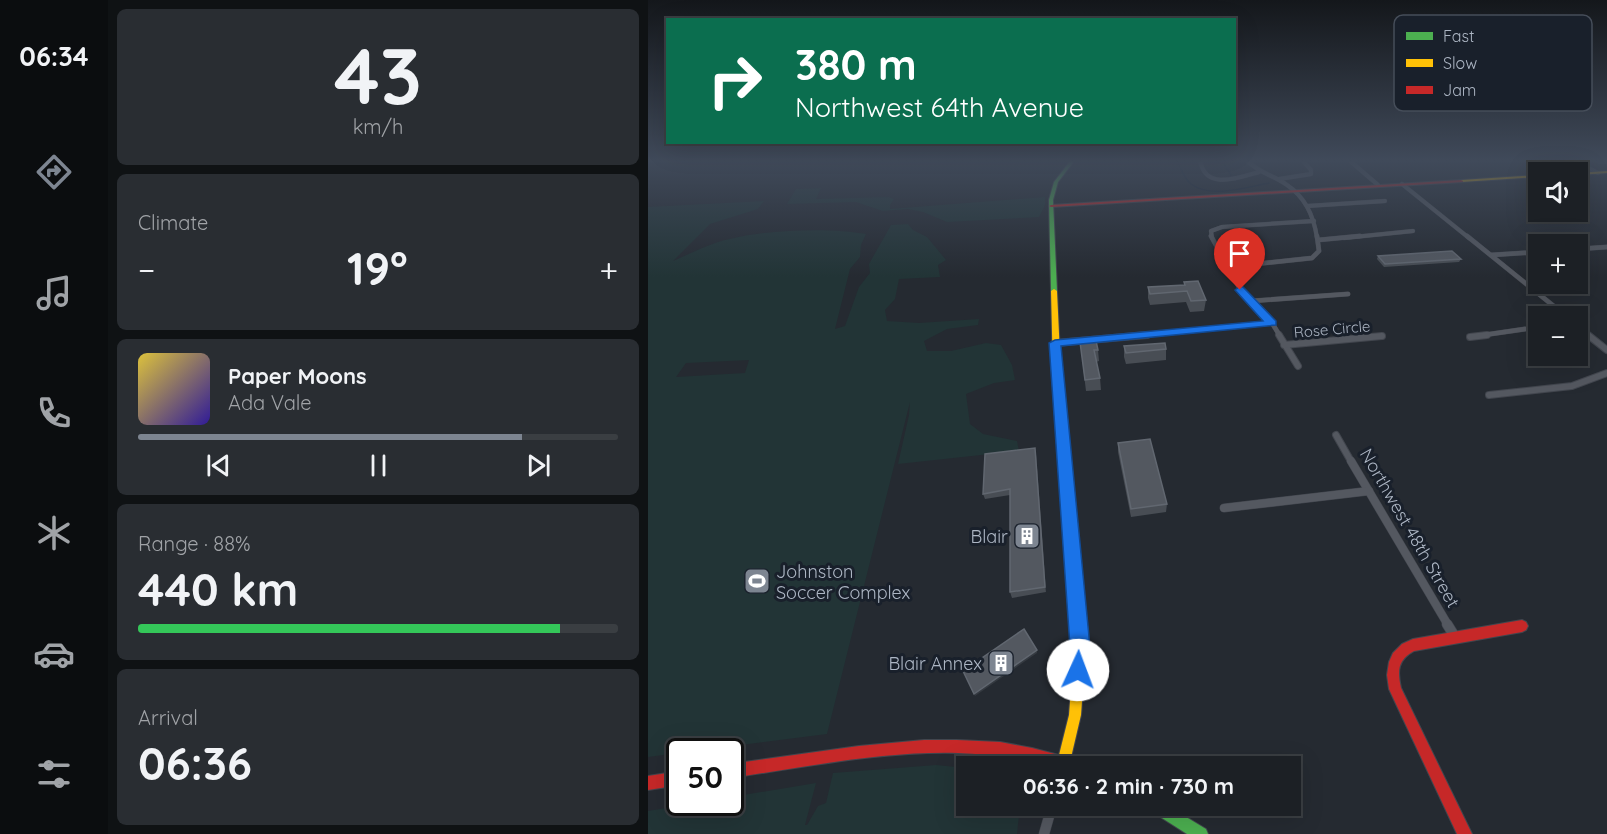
<!DOCTYPE html>
<html lang="en">
<head>
<meta charset="utf-8">
<style>
	body { margin:0; font-family:Quicksand,sans-serif; background:#292d32; color:#f1f3f6; height:100vh; display:flex; flex-direction:column; font-size:22px; white-space:nowrap }
	* { box-sizing:border-box; margin:0 }
	p { font-size:20px; color:#a0a3a7 }
	.icon { flex:none; width:33px; height:33px; fill:none; stroke:currentColor; stroke-width:2; stroke-linecap:round; stroke-linejoin:round }
	.map { position:relative; flex:1; overflow:hidden }
	.drawer { display:flex; flex-direction:column; gap:9px; padding:9px; background:#0f1214; width:540px }
	.drawer>* { flex:none }
	.guide { position:absolute; left:18px; top:18px; width:570px; height:126px; border-radius:0px; box-shadow:0 6px 24px #0002,0 0 0 2px #3a3e42; background:#0b6e4f; color:#fff; overflow:hidden }
	.tools { position:absolute; left:880px; top:162px; display:grid; gap:12px }
	.tools a { display:grid; place-items:center; width:60px; height:60px; border-radius:0px; background:#1c2025; box-shadow:0 6px 24px #0002,0 0 0 2px #3a3e42; font-size:30px }
	.speed { position:absolute; left:18px; top:738px; display:flex; gap:12px; font-size:30px; font-weight:700; text-align:center }
	.speed>* { display:grid; place-content:center; width:78px; height:78px; border-radius:50%; background:#1c2025; box-shadow:0 6px 24px #0002,0 0 0 2px #3a3e42; line-height:1 }
	.speed .limit { border:3px solid #111; border-radius:9px; background:#fff; color:#111 }
	.pin { position:absolute; display:grid; place-items:center; width:51px; height:51px; color:#fff; margin:-62px -26px; border-radius:50% 50% 50% 0; rotate:-45deg; box-shadow:0 0 6px #0007 }
	.pin .icon { rotate:45deg }
	.me { position:absolute; width:66px; margin:-33px; rotate:2deg; stroke-linejoin:round; filter:drop-shadow(0 0 4px #0008) }
	.turn { display:flex; align-items:center; gap:21px; height:126px; padding:0 30px; font-size:27px }
	.turn .icon { width:78px; height:78px; stroke-width:2.5 }
	.turn b { display:block; font-size:42px; line-height:51px }
	.big { font-size:45px; font-weight:700; line-height:1.1 }
	.drawer .tile { flex:1; display:flex; flex-direction:column; justify-content:center; gap:9px; min-width:0; padding:0 21px; border-radius:9px; background:#292d32 }
	.drawer .dial { align-items:center; gap:0 }
	.dial b { font-size:78px; line-height:1 }
	.song { display:flex; align-items:center; gap:18px }
	.cover { width:72px; height:72px; border-radius:9px; background:linear-gradient(135deg,hsl(50 70% 55%),hsl(250 70% 35%)) }
	.played { height:6px; border-radius:3px; background:linear-gradient(90deg,#7d8591 80%,#3a3e42 80%) }
	.keys { display:flex; justify-content:space-around; direction:ltr }
	.heat { display:flex; justify-content:space-between; align-items:center; font-size:33px; direction:ltr }
	.charge { height:9px; border-radius:4px; background:linear-gradient(90deg,#34c759 88%,#3a3e42 0) }
	.trip { position:absolute; left:308px; top:756px; width:345px; height:60px; border-radius:0px; background:#1c2025; box-shadow:0 6px 24px #0002,0 0 0 2px #3a3e42; font-weight:700; line-height:60px; text-align:center }
	main { display:flex; flex:1; min-height:0 }
	.tabs { display:flex; flex-direction:column; width:108px; justify-content:space-around; align-items:center; background:#0b0d0f; color:#a0a3a7 }
	.tabs .icon { width:42px; height:42px }
	.tabs .selected { color:#7d8591 }
	.tabs b { font-size:27px; color:#f1f3f6 }
	.map>svg:first-child { display:block }
	.green { fill:#223436; fill-rule:evenodd }
	.lines { fill:none; stroke-linecap:round; stroke-linejoin:round }
	.stream { stroke:#162233; stroke-width:1.5 }
	.street-far4-casing { stroke:#42464e; stroke-width:4.5 }
	.street-far3-casing { stroke:#42464e; stroke-width:5 }
	.street-far2-casing { stroke:#42464e; stroke-width:8 }
	.street-far1-casing { stroke:#42464e; stroke-width:9 }
	.street-casing { stroke:#42464e; stroke-width:11 }
	.fast-casing { stroke:#42464e; stroke-width:2 }
	.slow-casing { stroke:#42464e; stroke-width:2 }
	.jam-casing { stroke:#42464e; stroke-width:2 }
	.street-far4 { stroke:#545860; stroke-width:4 }
	.street-far3 { stroke:#545860; stroke-width:4.5 }
	.street-far2 { stroke:#545860; stroke-width:6 }
	.street-far1 { stroke:#545860; stroke-width:8 }
	.street { stroke:#545860; stroke-width:10 }
	.fast { fill:#4caf50; fill-rule:evenodd }
	.slow { fill:#ffc107; fill-rule:evenodd }
	.jam { fill:#c62828; fill-rule:evenodd }
	.wall { fill:#484d54 }
	.shaded-wall { fill:#353a41 }
	.building { fill:#535860; stroke:#616770; stroke-width:1.5 }
	.route { fill:#1a73e8; stroke:#114b97; stroke-width:1.5 }
	.labels { text-anchor:middle; dominant-baseline:central; stroke-width:6; stroke-linejoin:round; paint-order:stroke }
	.street-label { font-size:15px; fill:#adb6c4; stroke:#19202b }
	.near-street-label { font-size:18px; fill:#adb6c4; stroke:#19202b }
	.near-poi-label { font-size:18px; fill:#adb6c4; stroke:#19202b; text-anchor:end }
	.key { fill:#19202b; stroke:#454d59; stroke-width:1.5 }
	.key-label { font-size:16px; fill:#adb6c4 }
</style>
</head>
<body>
<main>
<nav class="tabs">
<b>06:34</b>
<svg class="icon selected" aria-label="directions" viewBox="0 0 24 24"><path d="M12 3l9 9-9 9-9-9zM9 14v-3h6M13 9l2 2-2 2"/></svg>
<svg class="icon" aria-label="music" viewBox="0 0 24 24"><path d="M9 18V5l10-2v13"/><circle cx="6" cy="18" r="3"/><circle cx="16" cy="16" r="3"/></svg>
<svg class="icon" aria-label="phone" viewBox="0 0 24 24"><path d="M5 4h4l2 5-3 2q2 4 5 5l2-3 5 2v4C11 20 4 13 5 4z"/></svg>
<svg class="icon" aria-label="climate" viewBox="0 0 24 24"><path d="M12 3v18M4 7l16 10M4 17L20 7"/></svg>
<svg class="icon" aria-label="car" viewBox="0 0 24 24"><path d="M5 17H2v-5l4-1 3-4h7l3 4 3 1v5h-3M9 17h6M6 11h13"/><circle cx="7" cy="17" r="2"/><circle cx="17" cy="17" r="2"/></svg>
<svg class="icon" aria-label="filters" viewBox="0 0 24 24"><path d="M4 7h16M4 17h16"/><circle cx="9" cy="7" r="2"/><circle cx="15" cy="17" r="2"/></svg>
</nav>
<section class="drawer">
<div class="tile dial"><b>43</b><p>km/h</p></div>
<div class="tile"><p>Climate</p>
<div class="heat"><a>−</a><b class="big">19°</b><a>+</a></div>
</div>
<div class="tile">
<div class="song"><i class="cover"></i><div><b>Paper Moons</b><p>Ada Vale</p></div></div>
<div class="played"></div>
<div class="keys"><svg class="icon" aria-label="previous" viewBox="0 0 24 24"><path d="M18 5L8 12l10 7zM5 5v14"/></svg><svg class="icon" aria-label="pause" viewBox="0 0 24 24"><path d="M8 5v14M16 5v14"/></svg><svg class="icon" aria-label="next" viewBox="0 0 24 24"><path d="M6 5l10 7-10 7zM19 5v14"/></svg></div>
</div>
<div class="tile"><p>Range · 88%</p><b class="big">440 km</b><div class="charge"></div></div>
<div class="tile"><p>Arrival</p><b class="big">06:36</b></div>
</section>
<div class="map">
<svg width="959" height="834" viewBox="0 0 959 834">
	<rect width="100%" height="100%" fill="#252a31"/>
	<g class="green">
		<polygon points="173,188 168,199 240,197 246,199 242,205 242,209 397,197 397,205 391,217 299,222 275,212 260,209 235,211 208,202 139,204 148,189"/>
		<path d="M116 201 110 209 62 224 25 261C44 253 62 243 82 239 118 230 182 227 218 234L213 245 212 257 202 269 187 329 197 326 211 287 222 273 221 264 243 225 260 224 265 230 279 237 298 260 290 265 292 277 251 279 247 299 237 310 239 321 271 323 331 319 330 325 299 329 276 341 279 351H303L338 343 353 345 364 365 367 380 346 383 318 394 322 424 335 434 369 441 371 451 250 464 261 415 262 402 179 734 0 757V207ZM101 360 97 373 28 377 38 363Z"/>
		<polygon points="288,765 318,768 318,806 372,806 369,834 0,834 0,811 49,803 82,802 83,797 168,783 157,825 159,825 170,806 178,803 185,773"/>
	</g>
	<g class="lines">
		<g class="stream">
			<path d="M529 160C533 168 536 179 543 184 563 199 599 187 621 183"/>
			<polyline points="573,160 583,175"/>
		</g>
		<g class="street-far4-casing">
			<g id="street-far4">
				<path d="M552 160C557 191 590 178 611 172"/>
				<path d="M598 160C614 175 624 174 639 185 657 197 666 217 669 238"/>
				<polyline points="701,160 730,185"/>
				<polyline points="925,160 950,173"/>
				<polyline points="631,179 663,174 663,170 654,160"/>
				<polyline points="754,184 821,238"/>
				<polyline points="659,206 737,201"/>
				<polyline points="564,238 563,231 574,227 666,221"/>
				<polyline points="696,238 765,231"/>
			</g>
		</g>
		<g class="street-far3-casing">
			<g id="street-far3">
				<polyline points="563,236 592,289 624,323 632,336"/>
				<polyline points="819,236 918,316"/>
				<polyline points="670,240 712,236"/>
				<polyline points="930,249 959,247"/>
				<polyline points="843,255 891,252"/>
				<polyline points="579,267 664,258 671,251 669,236"/>
				<polyline points="603,301 700,294"/>
				<polyline points="930,326 942,336"/>
				<polyline points="482,336 624,323"/>
				<polyline points="829,336 891,327"/>
			</g>
		</g>
		<g class="street-far2-casing">
			<g id="street-far2">
				<polyline points="631,335 650,366"/>
				<polyline points="940,335 959,350"/>
				<polyline points="822,337 839,335"/>
				<polyline points="407,343 499,335"/>
				<polyline points="636,345 734,336"/>
				<polyline points="841,395 924,386 959,373"/>
				<polyline points="688,435 704,463"/>
			</g>
		</g>
		<g class="street-far1-casing">
			<g id="street-far1">
				<polyline points="703,461 800,625"/>
				<polyline points="576,508 721,491"/>
			</g>
		</g>
		<g class="street-casing">
			<g id="street">
				<polyline points="799,624 807,637"/>
				<polyline points="396,834 404,806"/>
			</g>
		</g>
		<g class="fast-casing">
			<g id="fast">
				<polygon points="423,160 427,160 410,182 405,200 409,291 406,293 403,291 401,200 406,182"/>
				<polygon points="501,806 520,806 558,829 560,834 539,834 503,811"/>
			</g>
		</g>
		<g class="slow-casing">
			<g id="slow">
				<polygon points="959,171 959,173 930,175 930,173"/>
				<polygon points="891,175 891,177 813,182 811,181 813,180"/>
				<polygon points="406,289 409,291 413,376 438,647 433,715 421,766 411,766 409,763 421,715 426,647 405,376 403,291"/>
			</g>
		</g>
		<g class="jam-casing">
			<g id="jam">
				<polygon points="813,180 815,181 815,182 403,207 401,206 403,205"/>
				<path d="M874 620 878 622 880 626 878 630 874 632 766 651C750 660 749 670 753 688L824 834H809L741 689 739 675 741 662 745 653 754 644 765 639Z"/>
				<path d="M276 740H309L352 742 384 748 426 759 431 761 433 766C408 769 389 762 365 758 347 755 329 754 310 753 234 751 158 767 82 778V764L211 746Z"/>
				<polygon points="32,771 32,785 0,790 0,776"/>
			</g>
		</g>
		<use href="#street-far4" class="street-far4"/>
		<use href="#street-far3" class="street-far3"/>
		<use href="#street-far2" class="street-far2"/>
		<use href="#street-far1" class="street-far1"/>
		<use href="#street" class="street"/>
		<use href="#fast" class="fast"/>
		<use href="#slow" class="slow"/>
		<use href="#jam" class="jam"/>
	</g>
	<g class="wall">
		<polygon points="944,160 959,160 959,164 951,164"/>
		<polygon points="730,256 813,259 811,262 736,267 729,259"/>
		<polygon points="536,282 558,300 556,311 542,312 538,302 502,305 500,298 500,287 536,285"/>
		<polygon points="432,342 450,350 451,361 448,362 452,378 453,390 438,391"/>
		<polygon points="476,346 518,349 518,360 478,364 476,357"/>
		<polygon points="470,443 519,504 518,512 483,517 470,452"/>
		<polygon points="388,454 398,592 364,598 362,592 362,495 337,499 335,494"/>
	</g>
	<g class="shaded-wall">
		<polygon points="387,448 388,454 398,592 397,587"/>
		<polygon points="389,650 389,653 327,696 326,694"/>
	</g>
	<g class="building">
		<polygon points="804,251 813,259 737,264 730,256"/>
		<polygon points="550,281 558,300 543,301 539,291 502,294 500,287 537,285 536,282"/>
		<polygon points="448,341 450,350 446,350 452,378 437,380 432,342"/>
		<polygon points="517,343 518,349 478,353 476,346"/>
		<polygon points="502,439 519,504 483,509 470,443"/>
		<polygon points="387,448 397,587 362,592 362,489 335,494 337,454"/>
		<polygon points="376,629 389,650 326,694 315,671"/>
	</g>
	<linearGradient id="sky" x2="0" y2="1"><stop stop-color="#14171b"/><stop offset="0.58" stop-color="#404a5a"/><stop offset="1" stop-color="#404a5a" stop-opacity="0"/></linearGradient>
	<rect width="959" height="277" fill="url(#sky)"/>
	<polygon class="route" points="592,286 595,287 628,321 628,325 413,346 442,647 441,670 438,677 430,680 423,677 420,670 422,647 401,343 407,340 615,321 587,290"/>
	<defs>
		<g id="building-square" transform="scale(1.35)"><rect x="-9" y="-9" width="18" height="18" rx="4" fill="#7d8591" stroke="#19202b"/><path d="M-4-6H4V6H1V3H-1V6H-4ZM-2.5-4.3h1.7v1.8h-1.7ZM.8-4.3h1.7v1.8H.8ZM-2.5-1h1.7V.8h-1.7ZM.8-1h1.7V.8H.8Z" fill="#fff"/></g>
		<g id="stadium-square" transform="scale(1.35)"><rect x="-9" y="-9" width="18" height="18" rx="4" fill="#7d8591" stroke="#19202b"/><path d="M0-5a6.5 5 0 1 0 0 10a6.5 5 0 1 0 0-10ZM-3.5-1.8h7v3.6h-7Z" fill="#fff"/></g>
	</defs>
	<g fill-rule="evenodd">
		<use href="#building-square" x="379" y="536"/>
		<use href="#stadium-square" x="109" y="581"/>
		<use href="#building-square" x="353" y="663"/>
	</g>
	<g class="labels">
		<g class="street-label">
			<text transform="translate(684 329) rotate(-5)">Rose Circle</text>
		</g>
		<g class="near-street-label">
			<text transform="translate(762 528) rotate(60)">Northwest 48th Street</text>
		</g>
		<g class="near-poi-label">
			<text x="360" y="536">Blair</text>
			<text x="128" y="571" text-anchor="start">Johnston<tspan x="128" dy="21">Soccer Complex</tspan></text>
			<text x="334" y="663">Blair Annex</text>
		</g>
	</g>
	<rect x="746" y="15" width="198" height="96" rx="9" class="key"/>
	<rect x="758" y="32" width="27" height="8" fill="#4caf50"/>
	<rect x="758" y="59" width="27" height="8" fill="#ffc107"/>
	<rect x="758" y="86" width="27" height="8" fill="#c62828"/>
	<g class="key-label">
		<text x="795" y="42">Fast</text>
		<text x="795" y="69">Slow</text>
		<text x="795" y="96">Jam</text>
	</g>
</svg>
<div class="tools">
<a><svg class="icon" aria-label="sound" viewBox="0 0 24 24"><path d="M4 9h4l5-4v14l-5-4H4zM17 9q2 3 0 6"/></svg></a>
<a>+</a>
<a>−</a>
</div>
<div class="speed"><div class="limit">50</div></div>
<div class="pin" style="left:592px;top:290px;background:#d93025"><svg class="icon" aria-label="arrive" viewBox="0 0 24 24"><path d="M6 21V4h12l-3 4 3 4H6"/></svg></div>
<svg class="me" style="left:430px;top:670px" viewBox="-20 -20 40 40"><circle r="19" fill="#fff"/><path d="M0-13L10 11 0 6-10 11z" fill="#1a73e8"/></svg>
<div class="trip">06:36 · 2 min · 730 m</div>
<div class="guide">
<div class="turn"><svg class="icon" aria-label="right" viewBox="0 0 24 24"><path d="M7 20v-9h11M14 6l5 5-5 5"/></svg><div><b>380 m</b>Northwest 64th Avenue</div></div>
</div>
</div>
</main>
</body>
</html>
